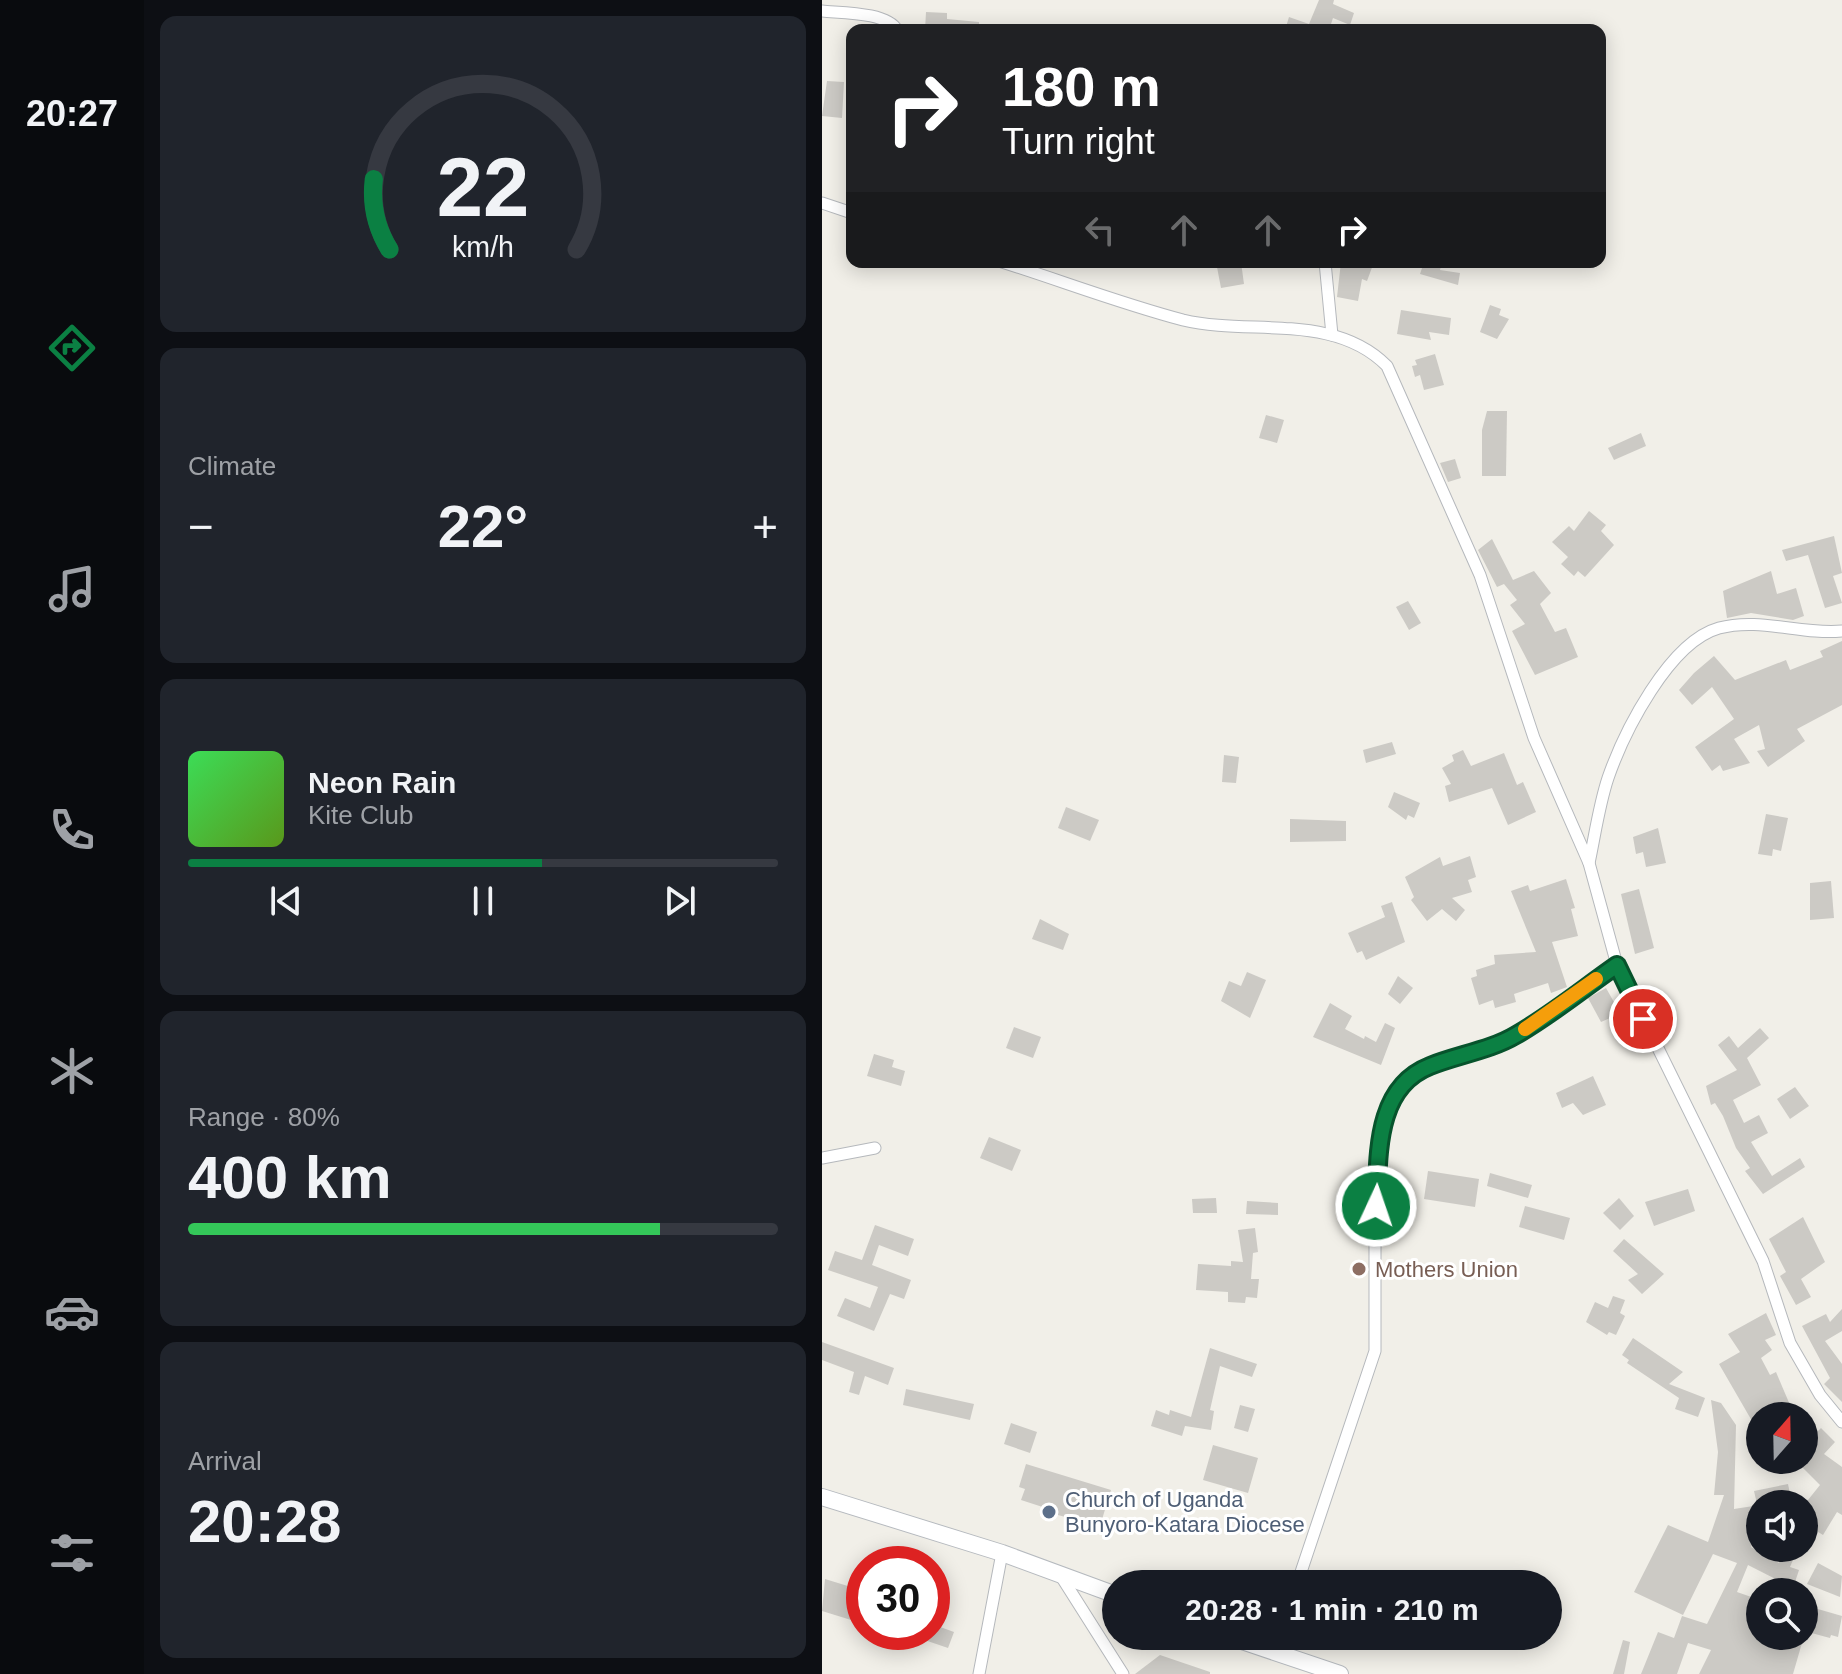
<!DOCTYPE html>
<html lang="en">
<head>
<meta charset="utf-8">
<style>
	body { margin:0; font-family:Arial,sans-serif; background:#20242c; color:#f1f3f6; height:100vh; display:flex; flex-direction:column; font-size:30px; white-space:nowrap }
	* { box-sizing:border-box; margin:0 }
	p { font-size:26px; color:#9ea1a6 }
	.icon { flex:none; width:44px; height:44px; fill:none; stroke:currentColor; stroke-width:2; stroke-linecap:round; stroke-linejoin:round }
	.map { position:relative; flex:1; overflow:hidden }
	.sheet { display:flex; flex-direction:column; gap:16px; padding:16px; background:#0d0f14; width:678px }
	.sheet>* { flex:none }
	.banner { position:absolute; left:24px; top:24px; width:760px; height:244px; border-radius:16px; box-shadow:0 4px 20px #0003; background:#202124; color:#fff; overflow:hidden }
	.needle { width:52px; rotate:20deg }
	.buttons { position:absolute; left:924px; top:1402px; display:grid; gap:16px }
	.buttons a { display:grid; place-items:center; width:72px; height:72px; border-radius:50%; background:#171b24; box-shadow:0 4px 20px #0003; font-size:40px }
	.speed { position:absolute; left:24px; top:1546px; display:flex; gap:16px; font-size:40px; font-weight:700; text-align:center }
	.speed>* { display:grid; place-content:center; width:104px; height:104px; border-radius:50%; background:#171b24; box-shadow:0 4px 20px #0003; line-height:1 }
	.speed .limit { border:12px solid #d22; background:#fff; color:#111 }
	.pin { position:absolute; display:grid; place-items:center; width:68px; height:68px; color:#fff; margin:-34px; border:4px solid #fff; border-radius:50%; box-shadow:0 2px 8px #0007 }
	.me { position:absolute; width:88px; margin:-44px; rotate:3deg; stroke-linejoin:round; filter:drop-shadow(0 0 6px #0008) }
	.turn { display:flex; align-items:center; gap:28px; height:168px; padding:0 24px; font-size:36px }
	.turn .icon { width:104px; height:104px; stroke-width:2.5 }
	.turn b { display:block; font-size:56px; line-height:68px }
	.lanes { display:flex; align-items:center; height:76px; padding:0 24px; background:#0003; justify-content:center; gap:40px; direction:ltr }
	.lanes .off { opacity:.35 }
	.big { font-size:60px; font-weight:600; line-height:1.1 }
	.sheet .card { flex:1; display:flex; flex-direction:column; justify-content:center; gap:12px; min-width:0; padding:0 28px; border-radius:16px; background:#20242c }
	.sheet .dial { align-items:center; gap:0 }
	.dial svg { height:208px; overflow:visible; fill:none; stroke:#363941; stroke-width:7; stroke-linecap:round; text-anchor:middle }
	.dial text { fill:#f1f3f6; stroke:none }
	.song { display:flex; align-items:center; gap:24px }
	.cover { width:96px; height:96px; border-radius:12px; background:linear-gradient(135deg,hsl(130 70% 55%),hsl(90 70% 35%)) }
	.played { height:8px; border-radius:4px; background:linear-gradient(90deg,#0b8043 60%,#363941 60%) }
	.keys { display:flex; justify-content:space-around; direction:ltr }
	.heat { display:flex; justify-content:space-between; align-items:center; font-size:44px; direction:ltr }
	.charge { height:12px; border-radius:6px; background:linear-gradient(90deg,#34c759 80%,#363941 0) }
	.trip { position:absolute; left:280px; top:1570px; width:460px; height:80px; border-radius:40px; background:#171b24; box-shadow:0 4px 20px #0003; font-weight:600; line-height:80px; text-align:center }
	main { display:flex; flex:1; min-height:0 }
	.dock { display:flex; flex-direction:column; width:144px; justify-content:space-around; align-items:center; background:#090b0e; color:#9ea1a6 }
	.dock .icon { width:56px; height:56px }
	.dock .active { color:#0b8043 }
	.dock b { font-size:36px; color:#f1f3f6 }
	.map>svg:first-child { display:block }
	.building { fill:#cccac5 }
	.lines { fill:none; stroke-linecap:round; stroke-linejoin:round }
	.street-casing { stroke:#b5b8bc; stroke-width:13 }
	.secondary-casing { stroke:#b6babf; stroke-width:18 }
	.street { stroke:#fff; stroke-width:11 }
	.secondary { stroke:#fff; stroke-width:16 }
	.route-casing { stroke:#07532c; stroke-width:20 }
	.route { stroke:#0b8043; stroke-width:14 }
	.slow { stroke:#f59e0b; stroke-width:14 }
	.education-dot { fill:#8d6e63; stroke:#fff; stroke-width:3 }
	.service-dot { fill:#5c6f8a; stroke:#fff; stroke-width:3 }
	.labels { text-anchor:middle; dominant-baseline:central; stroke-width:6; stroke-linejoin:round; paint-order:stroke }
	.education-label { font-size:22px; fill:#785e54; stroke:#fff; text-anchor:start }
	.service-label { font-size:22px; fill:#4e5e75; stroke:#fff; text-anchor:start }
</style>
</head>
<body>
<main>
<nav class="dock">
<b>20:27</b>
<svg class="icon active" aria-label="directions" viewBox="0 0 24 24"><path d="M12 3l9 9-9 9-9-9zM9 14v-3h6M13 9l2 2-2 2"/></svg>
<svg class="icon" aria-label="music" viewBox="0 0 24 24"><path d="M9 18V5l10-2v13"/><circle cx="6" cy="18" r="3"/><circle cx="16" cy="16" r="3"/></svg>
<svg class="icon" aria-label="phone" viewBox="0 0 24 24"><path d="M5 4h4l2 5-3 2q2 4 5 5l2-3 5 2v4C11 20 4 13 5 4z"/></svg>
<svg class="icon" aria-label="climate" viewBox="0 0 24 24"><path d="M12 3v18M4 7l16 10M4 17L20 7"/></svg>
<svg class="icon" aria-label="car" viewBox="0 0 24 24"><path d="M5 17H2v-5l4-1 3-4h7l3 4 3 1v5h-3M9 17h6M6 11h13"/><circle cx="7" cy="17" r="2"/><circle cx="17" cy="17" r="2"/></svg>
<svg class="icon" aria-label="filters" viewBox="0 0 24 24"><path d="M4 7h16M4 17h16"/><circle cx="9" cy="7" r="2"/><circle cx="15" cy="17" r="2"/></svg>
</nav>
<section class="sheet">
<div class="card dial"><svg viewBox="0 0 100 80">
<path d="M14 69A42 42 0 1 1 86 69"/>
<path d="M14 69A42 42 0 0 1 8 42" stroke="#0b8043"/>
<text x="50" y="56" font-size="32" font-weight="700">22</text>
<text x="50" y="72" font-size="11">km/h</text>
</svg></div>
<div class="card"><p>Climate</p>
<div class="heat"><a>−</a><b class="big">22°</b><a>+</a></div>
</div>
<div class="card">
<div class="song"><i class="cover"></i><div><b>Neon Rain</b><p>Kite Club</p></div></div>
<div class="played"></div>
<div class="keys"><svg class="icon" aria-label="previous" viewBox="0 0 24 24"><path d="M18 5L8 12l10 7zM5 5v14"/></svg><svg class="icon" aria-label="pause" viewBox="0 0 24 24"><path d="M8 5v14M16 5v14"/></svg><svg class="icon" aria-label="next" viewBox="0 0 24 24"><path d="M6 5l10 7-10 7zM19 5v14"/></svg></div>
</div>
<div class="card"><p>Range · 80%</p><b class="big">400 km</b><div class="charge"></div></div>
<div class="card"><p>Arrival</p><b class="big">20:28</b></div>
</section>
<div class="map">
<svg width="1020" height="1674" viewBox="0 0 1020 1674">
	<rect width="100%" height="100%" fill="#f1efe8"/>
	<g class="building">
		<polygon points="497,0 512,0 511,4 532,13 528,25 511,18 507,30 463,30 467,17 487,24"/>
		<polygon points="104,12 125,13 125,19 157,22 157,30 103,30"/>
		<polygon points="5,81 22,82 20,118 0,116"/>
		<polygon points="394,262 419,262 422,284 399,288"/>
		<polygon points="519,262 552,262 545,281 540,279 536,301 515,297"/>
		<polygon points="602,262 620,262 618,270 638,273 636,285 598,274"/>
		<polygon points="668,305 679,309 677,315 687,319 675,339 658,332"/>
		<polygon points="579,310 629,318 627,335 607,332 609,340 575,334"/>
		<polygon points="613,354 622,385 602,390 598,375 593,377 590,366 595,365 593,360"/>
		<polygon points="665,411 685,411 684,476 660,476 660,430"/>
		<polygon points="444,415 462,420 455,443 437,438"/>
		<polygon points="819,433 824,446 792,460 786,448"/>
		<polygon points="633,459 639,478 626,482 618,463"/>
		<polygon points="767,511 784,525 779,531 792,545 763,577 756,571 752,576 739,564 746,557 730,542 747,526 752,531"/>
		<polygon points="1012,536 1020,573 1011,576 1020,603 1003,608 986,555 964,561 960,550"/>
		<polygon points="670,539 691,580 712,571 729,593 718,604 733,632 744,628 756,657 713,675 690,631 703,624 688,605 695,600 682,584 675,587 656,550"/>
		<polygon points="949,571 955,594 974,588 982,616 971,620 929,613 905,618 901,591"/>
		<polygon points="586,601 599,623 587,630 574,607"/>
		<polygon points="1020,641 1020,705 975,729 983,741 946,767 935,751 943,749 937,725 912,739 928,763 901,771 898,765 890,771 873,747 912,719 890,687 870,705 857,690 872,673 892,656 913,680 964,660 968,670 1001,657 998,651"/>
		<polygon points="570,742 574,754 544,763 541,750"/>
		<polygon points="641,750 649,766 682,753 695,785 701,782 714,812 686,825 670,788 627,802 623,786 629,784 620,768 632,761 630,755"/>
		<polygon points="402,755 417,757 414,783 400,782"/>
		<polygon points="572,792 598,803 592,818 586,815 584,820 566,807"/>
		<polygon points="244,807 277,820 268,841 236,828"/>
		<polygon points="944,814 966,818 959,851 951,849 950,856 936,854"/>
		<polygon points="468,819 524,821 524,841 468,842"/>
		<polygon points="836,828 844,863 824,867 821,852 814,854 811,837"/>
		<polygon points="648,856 654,877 646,880 650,892 630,898 643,910 634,921 620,909 605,921 589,900 592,897 583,877 618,857 621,866"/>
		<polygon points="744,879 753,908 749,909 756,936 730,942 745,987 729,993 726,983 692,994 694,1002 673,1008 671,1000 657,1005 649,978 655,976 654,970 673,964 672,955 714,952 689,891 706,885 708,891"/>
		<polygon points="1009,881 1012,918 988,920 988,883"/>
		<polygon points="817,889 832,948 813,954 799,894"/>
		<polygon points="570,902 583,942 544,960 540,951 535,953 526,933 563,917 559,906"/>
		<polygon points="218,919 247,934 241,950 210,939"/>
		<polygon points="425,972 444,980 428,1018 399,1001 407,981 419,986"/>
		<polygon points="576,976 591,988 578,1004 566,994"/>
		<polygon points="784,988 815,1043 809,1047 788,1018 779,1022 766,998"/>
		<polygon points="508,1003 530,1016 523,1029 542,1039 543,1036 554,1042 563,1023 573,1028 559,1065 491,1037"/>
		<polygon points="192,1027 219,1037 211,1058 184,1048"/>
		<polygon points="938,1028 947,1038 925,1058 939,1085 911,1100 922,1123 937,1115 946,1133 929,1142 950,1176 978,1158 983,1167 941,1194 923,1171 928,1168 914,1148 901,1116 893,1103 889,1105 884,1086 915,1070 896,1045 907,1036 916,1048"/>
		<polygon points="52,1054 72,1060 70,1067 83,1071 79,1086 45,1076"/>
		<polygon points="771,1076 784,1105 761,1115 751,1103 740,1108 734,1093"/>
		<polygon points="973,1087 987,1106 968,1119 955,1099"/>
		<polygon points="167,1137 199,1150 190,1171 158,1158"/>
		<polygon points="606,1171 657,1179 653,1207 602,1199"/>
		<polygon points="668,1173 710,1185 706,1198 665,1186"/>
		<polygon points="866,1189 873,1211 832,1226 823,1202"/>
		<polygon points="394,1198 395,1213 371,1213 370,1199"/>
		<polygon points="797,1198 812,1216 798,1230 781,1213"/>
		<polygon points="425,1201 456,1203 456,1215 424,1214"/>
		<polygon points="703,1206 748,1218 742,1240 697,1227"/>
		<polygon points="981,1217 1003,1262 979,1279 989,1297 974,1305 958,1276 964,1272 947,1239"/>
		<polygon points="53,1225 92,1239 86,1256 57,1245 50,1265 89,1280 82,1299 68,1294 52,1331 15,1316 23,1298 48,1308 56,1287 6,1270 13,1251 40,1260"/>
		<polygon points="433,1228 436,1252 431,1253 429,1279 437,1279 435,1298 424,1297 423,1303 406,1302 406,1292 374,1290 376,1264 409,1266 409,1261 421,1262 416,1230"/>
		<polygon points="802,1239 842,1274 820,1294 806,1280 816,1274 791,1251"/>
		<polygon points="791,1296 803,1300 798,1313 803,1316 794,1335 787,1332 785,1335 764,1322 773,1302 786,1308"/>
		<polygon points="1020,1309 1020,1331 1003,1341 1020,1364 1020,1402 1002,1384 1008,1378 980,1326 1004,1314 1008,1322"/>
		<polygon points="944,1313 954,1335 943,1340 950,1350 939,1358 948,1375 954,1372 968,1405 930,1421 897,1364 918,1352 906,1334"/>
		<polygon points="811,1338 861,1372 847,1384 883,1398 876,1417 853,1409 857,1398 805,1363 807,1360 800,1355"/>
		<polygon points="0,1342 72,1368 66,1385 43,1376 37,1395 27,1392 32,1372 0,1360"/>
		<polygon points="388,1348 435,1364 430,1377 398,1366 388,1410 392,1411 389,1430 363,1426 360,1436 329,1426 334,1410 347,1415 348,1410 369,1417"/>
		<polygon points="84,1389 152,1404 148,1420 81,1405"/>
		<polygon points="889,1400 899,1403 914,1425 912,1509 938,1505 938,1525 929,1547 957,1563 963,1548 976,1548 968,1567 977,1570 971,1588 926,1565 915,1592 938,1600 938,1636 982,1636 971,1674 877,1674 889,1650 866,1643 855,1674 819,1674 836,1632 852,1638 860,1616 885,1624 915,1563 891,1554 861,1615 812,1592 846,1525 886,1542 902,1495 892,1495 896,1452"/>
		<polygon points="418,1405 433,1409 426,1432 412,1428"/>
		<polygon points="189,1423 215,1432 208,1453 182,1444"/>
		<polygon points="999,1428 1013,1442 1002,1454 1020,1467 1020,1515 1015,1512 1001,1535 982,1523 982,1505 998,1485 973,1460 982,1460 982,1445"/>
		<polygon points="391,1445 436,1458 426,1493 381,1480"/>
		<polygon points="204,1464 289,1490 278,1526 232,1514 233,1511 199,1500 203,1489 197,1487"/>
		<polygon points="966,1484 970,1504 935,1504 932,1491"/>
		<polygon points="996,1563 1020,1576 1018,1597 985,1584"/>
		<polygon points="3,1579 42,1591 42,1624 0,1611"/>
		<polygon points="982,1605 1020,1616 1016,1637 1009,1635 1008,1638 982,1631"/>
		<polygon points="110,1624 132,1632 126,1648 85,1634 110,1632"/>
		<polygon points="801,1640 808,1642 802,1674 791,1674"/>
		<polygon points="338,1655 388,1672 388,1674 313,1674"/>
	</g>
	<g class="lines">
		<g class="street-casing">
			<g id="street">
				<path d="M0 11C19 13 65 12 75 30"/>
				<polyline points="0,203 30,213"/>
				<path d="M180 262C240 281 300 304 361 320 428 336 512 312 565 366L658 575 712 738 767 863 795 965 941 1261 968 1343 998 1395 1020 1422"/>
				<polyline points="503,262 510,335"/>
				<path d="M767 863C773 835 777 805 786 778 802 732 847 642 897 628 938 617 979 635 1020 631"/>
				<polyline points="0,1158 53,1148"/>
				<polyline points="237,1573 301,1674"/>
				<polyline points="475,1584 553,1351 553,1235 558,1147 568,1104 580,1087 603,1067 693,1036 795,965"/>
				<polyline points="450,1653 456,1636"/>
				<polyline points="157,1674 180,1553"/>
			</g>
		</g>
		<g class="secondary-casing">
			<g id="secondary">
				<polyline points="0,1497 180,1553 294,1595"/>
				<polyline points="405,1636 518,1674"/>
			</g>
		</g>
		<use href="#street" class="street"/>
		<use href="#secondary" class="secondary"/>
	</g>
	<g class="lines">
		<g class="route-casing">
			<path id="route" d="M554 1206C557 1157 552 1088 608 1066 635 1055 669 1050 694 1035 729 1015 762 988 795 965L821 1019"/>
		</g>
		<use href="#route" class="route"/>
		<polyline class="slow" points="703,1029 774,979"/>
	</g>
	<circle class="education-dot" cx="537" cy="1269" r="8"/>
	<circle class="service-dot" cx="227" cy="1512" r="8"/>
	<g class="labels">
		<g class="education-label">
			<text x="553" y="1269">Mothers Union</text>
		</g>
		<g class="service-label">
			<text x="243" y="1499">Church of Uganda<tspan x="243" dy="25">Bunyoro-Katara Diocese</tspan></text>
		</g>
	</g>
</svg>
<div class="buttons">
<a><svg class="needle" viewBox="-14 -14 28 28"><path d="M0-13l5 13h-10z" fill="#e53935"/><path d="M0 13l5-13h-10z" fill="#9ea1a6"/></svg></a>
<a><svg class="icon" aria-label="sound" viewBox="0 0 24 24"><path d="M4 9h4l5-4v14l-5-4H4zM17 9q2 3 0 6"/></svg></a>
<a><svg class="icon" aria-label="search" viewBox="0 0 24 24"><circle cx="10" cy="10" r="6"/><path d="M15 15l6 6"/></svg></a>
</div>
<div class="speed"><div class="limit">30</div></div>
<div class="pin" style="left:821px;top:1019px;background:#d93025"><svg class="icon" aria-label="arrive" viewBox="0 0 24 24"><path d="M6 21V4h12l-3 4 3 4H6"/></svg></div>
<svg class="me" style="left:554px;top:1206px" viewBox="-20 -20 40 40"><circle r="17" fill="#0b8043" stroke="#fff" stroke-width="3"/><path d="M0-11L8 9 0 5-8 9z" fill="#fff"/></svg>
<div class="trip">20:28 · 1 min · 210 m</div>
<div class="banner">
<div class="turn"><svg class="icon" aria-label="right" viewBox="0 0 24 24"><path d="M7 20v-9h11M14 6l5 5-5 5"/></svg><div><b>180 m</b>Turn right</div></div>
<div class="lanes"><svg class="icon off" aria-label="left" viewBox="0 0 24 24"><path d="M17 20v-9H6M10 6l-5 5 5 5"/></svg><svg class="icon off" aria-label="ahead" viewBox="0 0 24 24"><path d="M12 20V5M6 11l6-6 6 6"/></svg><svg class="icon off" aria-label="ahead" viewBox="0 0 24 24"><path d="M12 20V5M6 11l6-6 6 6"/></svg><svg class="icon" aria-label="right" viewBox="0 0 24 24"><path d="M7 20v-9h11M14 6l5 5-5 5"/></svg></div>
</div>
</div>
</main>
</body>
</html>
